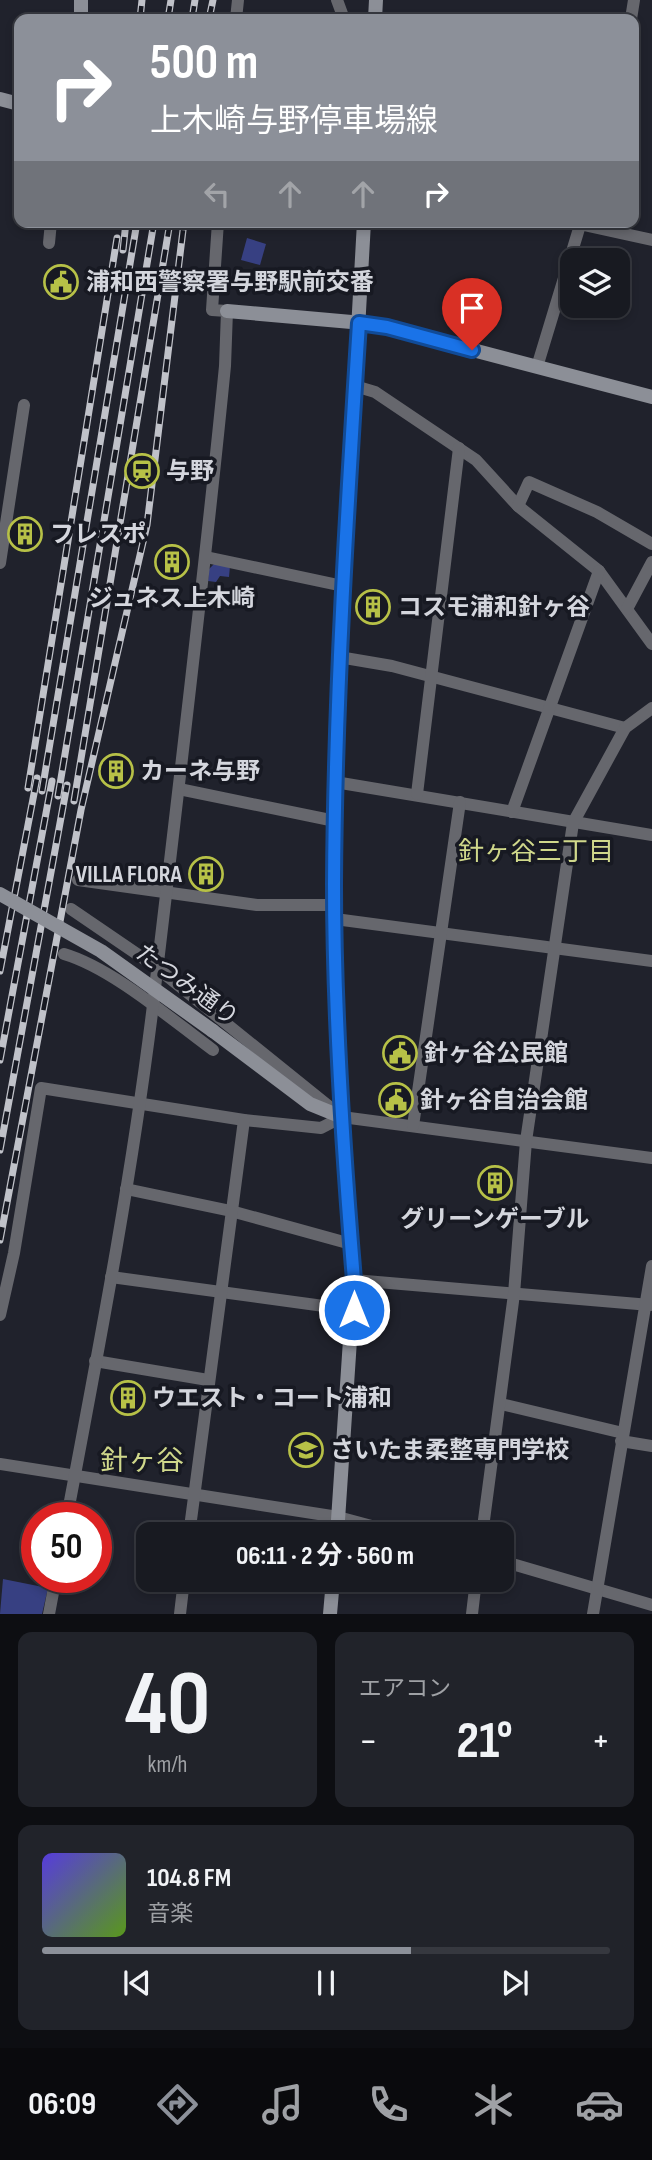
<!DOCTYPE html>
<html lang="ja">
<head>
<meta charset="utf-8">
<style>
	body { margin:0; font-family:"Sofia Sans Condensed","Noto Sans JP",sans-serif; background:#21232a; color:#f1f3f6; height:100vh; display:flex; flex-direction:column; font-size:26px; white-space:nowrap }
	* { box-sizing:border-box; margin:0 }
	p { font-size:23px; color:#9fa1a5 }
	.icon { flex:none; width:38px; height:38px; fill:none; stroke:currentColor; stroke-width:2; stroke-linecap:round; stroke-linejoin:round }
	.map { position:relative; height:1614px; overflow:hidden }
	.drawer { display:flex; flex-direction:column; gap:18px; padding:18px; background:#0d0e12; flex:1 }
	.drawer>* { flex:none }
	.top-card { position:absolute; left:14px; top:14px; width:625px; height:214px; border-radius:14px; box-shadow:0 4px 10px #0003,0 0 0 2px #36383f; background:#8c9099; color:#fff; overflow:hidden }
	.controls { position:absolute; left:560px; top:248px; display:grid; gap:14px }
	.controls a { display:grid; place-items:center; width:70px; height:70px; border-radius:14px; background:#181a21; box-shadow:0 4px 10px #0003,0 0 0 2px #36383f; font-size:35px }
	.speed { position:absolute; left:21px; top:1502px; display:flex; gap:14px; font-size:35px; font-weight:700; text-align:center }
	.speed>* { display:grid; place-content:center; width:91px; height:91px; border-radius:50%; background:#181a21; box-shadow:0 4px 10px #0003,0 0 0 2px #36383f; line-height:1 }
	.speed .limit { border:10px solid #d22; background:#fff; color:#111 }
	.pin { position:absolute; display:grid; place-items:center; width:60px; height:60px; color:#fff; margin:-72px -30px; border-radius:50% 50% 50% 0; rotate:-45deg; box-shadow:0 0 7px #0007 }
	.pin .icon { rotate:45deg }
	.me { position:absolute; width:77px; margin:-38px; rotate:0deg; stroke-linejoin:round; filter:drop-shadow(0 0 5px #0008) }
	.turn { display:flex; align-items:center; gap:24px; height:147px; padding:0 21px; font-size:32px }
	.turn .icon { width:91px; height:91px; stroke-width:2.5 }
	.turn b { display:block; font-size:49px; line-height:60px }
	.lanes { display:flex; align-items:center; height:66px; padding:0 21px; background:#0003; justify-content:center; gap:35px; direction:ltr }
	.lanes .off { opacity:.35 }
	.big { font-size:52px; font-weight:700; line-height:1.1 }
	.drawer .widget { flex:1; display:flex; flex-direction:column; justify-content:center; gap:10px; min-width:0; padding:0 24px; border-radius:14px; background:#21232a }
	.drawer .dial { align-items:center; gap:0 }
	.dial b { font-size:91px; line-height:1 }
	.song { display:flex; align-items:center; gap:21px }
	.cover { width:84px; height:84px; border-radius:10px; background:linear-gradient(135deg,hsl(250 70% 55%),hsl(90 70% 35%)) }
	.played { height:7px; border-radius:4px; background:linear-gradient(90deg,#8c9099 65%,#36383f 65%) }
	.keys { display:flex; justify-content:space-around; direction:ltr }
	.heat { display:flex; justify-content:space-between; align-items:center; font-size:38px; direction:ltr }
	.drawer .tiles { flex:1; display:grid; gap:18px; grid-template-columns:1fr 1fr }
	.widget:last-child { grid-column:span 2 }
	.trip { position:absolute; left:136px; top:1522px; width:378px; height:70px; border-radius:14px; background:#181a21; box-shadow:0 4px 10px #0003,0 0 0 2px #36383f; font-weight:700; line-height:70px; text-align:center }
	.tab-bar { display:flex; height:112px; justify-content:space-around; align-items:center; background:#0a0a0d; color:#9fa1a5 }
	.tab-bar .icon { width:49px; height:49px }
	.tab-bar .selected { color:#8c9099 }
	.tab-bar b { font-size:32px; color:#f1f3f6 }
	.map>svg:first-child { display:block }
	.green { fill:#374082 }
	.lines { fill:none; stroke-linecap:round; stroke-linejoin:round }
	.street { stroke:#66676d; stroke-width:12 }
	.secondary { stroke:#8c8f97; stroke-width:14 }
	.rail-casing { stroke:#c0c2c9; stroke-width:7 }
	.rail { stroke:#171922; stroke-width:4.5; stroke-dasharray:13; stroke-linecap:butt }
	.secondary-bridge { stroke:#8c8f97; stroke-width:14 }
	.route-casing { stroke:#114b97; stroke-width:18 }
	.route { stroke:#1a73e8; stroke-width:12 }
	.labels { text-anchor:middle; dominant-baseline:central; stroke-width:7; stroke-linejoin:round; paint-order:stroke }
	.poi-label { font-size:24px; font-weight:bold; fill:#d4d6dd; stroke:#171922; text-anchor:start }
	.street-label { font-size:24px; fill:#d4d6dd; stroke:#171922 }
	.neighbourhood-label { font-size:26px; fill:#d0d88b; stroke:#171922 }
	.quarter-label { font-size:28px; fill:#d0d88b; stroke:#171922 }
</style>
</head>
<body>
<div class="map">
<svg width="652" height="1614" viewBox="0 0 652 1614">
	<rect width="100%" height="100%" fill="#20222c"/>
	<g class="green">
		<polygon points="247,238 266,244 260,265 241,260"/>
		<polygon points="216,562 230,566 229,577 220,576 216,582 208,581 209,569"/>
		<polygon points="3,1579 48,1588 42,1614 0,1614"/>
	</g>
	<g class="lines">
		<g class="street">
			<polyline points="337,0 344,19"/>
			<polyline points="236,19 238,0"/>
			<polyline points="631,19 634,0"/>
			<polyline points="570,222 652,240"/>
			<polyline points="49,243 51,222"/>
			<polyline points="537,367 581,222"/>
			<polyline points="355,386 375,392 476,460 518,506 599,571 652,644"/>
			<polyline points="518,506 529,482 597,512 652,544"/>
			<polyline points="206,557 343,586"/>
			<polyline points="0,563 24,405"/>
			<polyline points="627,609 652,562"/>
			<polyline points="339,657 392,666 625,728"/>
			<polyline points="335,782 652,835"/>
			<polyline points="179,789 335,821"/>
			<polyline points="417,794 459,448"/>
			<polyline points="512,812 599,571"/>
			<polyline points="78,880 257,905 335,905"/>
			<polyline points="71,909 156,967 342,1117 652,1158"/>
			<polyline points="335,919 652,961"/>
			<path d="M64 954C112 968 172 1020 213 1050"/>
			<polyline points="413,1126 460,802"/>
			<polyline points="126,1189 231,1211 351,1244"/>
			<polyline points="111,1277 353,1310"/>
			<polyline points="354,1280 650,1305"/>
			<polyline points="0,1315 14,1253 41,1088 244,1120 321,1128 342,1117"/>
			<polyline points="95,1361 208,1380"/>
			<polyline points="501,1404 623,1433"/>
			<polyline points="621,1441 652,1446"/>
			<polyline points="0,1464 338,1517 405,1535"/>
			<path d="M67 1517C99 1347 132 1176 153 1005 178 792 204 580 225 366L227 311 212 310 218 222"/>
			<polyline points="189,1535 244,1120"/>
			<polyline points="482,1535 514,1294 526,1141 573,823 625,728 652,708"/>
			<polyline points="502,1561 652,1605"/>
			<polyline points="49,1614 56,1577"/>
			<polyline points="180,1614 184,1580"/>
			<polyline points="472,1614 476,1580"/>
			<polyline points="593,1614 652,1266"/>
		</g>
		<g class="secondary">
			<polyline points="81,0 81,19"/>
			<polyline points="375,19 376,0"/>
			<polyline points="0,99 19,104"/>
			<polyline points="227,311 374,324 652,397"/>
			<polyline points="213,1031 310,1104 342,1117"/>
			<polyline points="337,1535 354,1280 339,1065 334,886 336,723 364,222"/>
			<polyline points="330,1614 333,1580"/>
		</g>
		<g class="rail-casing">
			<g id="rail">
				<polyline points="140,19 142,0"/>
				<polyline points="168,19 171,0"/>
				<polyline points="192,19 195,0"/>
				<polyline points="209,19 213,0"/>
				<polyline points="123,250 126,222"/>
				<polyline points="28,788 117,238"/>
				<polyline points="42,791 137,222"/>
				<polyline points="58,796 154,222"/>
				<polyline points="74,801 170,222"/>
				<polyline points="0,971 37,778"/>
				<polyline points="0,1060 52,781"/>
				<polyline points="0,1150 67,785"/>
				<polyline points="0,1240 81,810 147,525 184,222"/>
			</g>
		</g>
		<use href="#rail" class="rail"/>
		<polyline class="secondary-bridge" points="0,894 101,951 213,1031"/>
	</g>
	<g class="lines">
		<g class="route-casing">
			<path id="route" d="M354 1310V1280C343 1149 334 1016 334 884 335 697 347 510 359 323L387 327 472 350"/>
		</g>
		<use href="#route" class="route"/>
	</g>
	<defs>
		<g id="civic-ring" transform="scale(1.75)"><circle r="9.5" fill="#171922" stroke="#b7c147" stroke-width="1.5"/><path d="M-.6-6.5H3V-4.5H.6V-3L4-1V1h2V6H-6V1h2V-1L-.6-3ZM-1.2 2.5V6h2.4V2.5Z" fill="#b7c147"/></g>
		<g id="station-ring" transform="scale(1.75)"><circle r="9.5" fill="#171922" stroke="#b7c147" stroke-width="1.5"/><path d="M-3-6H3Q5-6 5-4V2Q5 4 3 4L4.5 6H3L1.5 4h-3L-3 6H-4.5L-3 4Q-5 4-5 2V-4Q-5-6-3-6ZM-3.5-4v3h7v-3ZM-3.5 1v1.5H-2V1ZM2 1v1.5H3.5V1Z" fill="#b7c147"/></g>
		<g id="building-ring" transform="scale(1.75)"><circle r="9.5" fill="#171922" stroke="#b7c147" stroke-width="1.5"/><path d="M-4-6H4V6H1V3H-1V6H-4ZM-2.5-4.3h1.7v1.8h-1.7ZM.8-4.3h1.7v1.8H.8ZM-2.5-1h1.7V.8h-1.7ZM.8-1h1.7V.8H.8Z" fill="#b7c147"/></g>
		<g id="university-ring" transform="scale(1.75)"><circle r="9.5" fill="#171922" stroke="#b7c147" stroke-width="1.5"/><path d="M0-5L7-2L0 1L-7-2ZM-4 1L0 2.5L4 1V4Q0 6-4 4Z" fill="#b7c147"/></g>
	</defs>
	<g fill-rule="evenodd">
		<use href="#civic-ring" x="61" y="282"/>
		<use href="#station-ring" x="142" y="471"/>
		<use href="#building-ring" x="25" y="534"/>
		<use href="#building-ring" x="172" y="562"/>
		<use href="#building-ring" x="373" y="607"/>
		<use href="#building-ring" x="116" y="771"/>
		<use href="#building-ring" x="206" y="874"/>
		<use href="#civic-ring" x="400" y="1053"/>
		<use href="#civic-ring" x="396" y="1100"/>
		<use href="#building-ring" x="495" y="1183"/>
		<use href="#building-ring" x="128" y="1398"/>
		<use href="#university-ring" x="306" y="1450"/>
	</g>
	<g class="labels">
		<g class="poi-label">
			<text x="86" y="282">浦和西警察署与野駅前交番</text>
			<text x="166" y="471">与野</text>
			<text x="50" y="534">フレスポ</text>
			<text x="172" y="598" text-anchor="middle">ジュネス上木崎</text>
			<text x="398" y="607">コスモ浦和針ヶ谷</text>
			<text x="140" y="771">カーネ与野</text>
			<text x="182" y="874" text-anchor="end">VILLA FLORA</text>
			<text x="424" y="1053">針ヶ谷公民館</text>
			<text x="420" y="1100">針ヶ谷自治会館</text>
			<text x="495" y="1219" text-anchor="middle">グリーンゲーブル</text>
			<text x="152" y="1398">ウエスト・コート浦和</text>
			<text x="330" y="1450">さいたま柔整専門学校</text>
		</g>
		<g class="street-label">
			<text transform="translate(187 985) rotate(36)">たつみ通り</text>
		</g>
		<g class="neighbourhood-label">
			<text x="536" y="852">針ヶ谷三丁目</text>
		</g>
		<g class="quarter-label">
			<text x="142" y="1461">針ヶ谷</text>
		</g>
	</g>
</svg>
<div class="controls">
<a><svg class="icon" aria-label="layers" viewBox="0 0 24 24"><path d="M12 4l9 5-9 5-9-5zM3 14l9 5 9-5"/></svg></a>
</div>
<div class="speed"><div class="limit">50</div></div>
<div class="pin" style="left:472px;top:350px;background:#d93025"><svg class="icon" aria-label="arrive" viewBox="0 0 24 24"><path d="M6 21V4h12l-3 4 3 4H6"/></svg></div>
<svg class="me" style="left:354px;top:1310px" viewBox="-20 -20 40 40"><circle r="17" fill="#1a73e8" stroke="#fff" stroke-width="3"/><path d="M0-11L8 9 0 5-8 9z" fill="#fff"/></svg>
<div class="trip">06:11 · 2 分 · 560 m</div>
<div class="top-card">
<div class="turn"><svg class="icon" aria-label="right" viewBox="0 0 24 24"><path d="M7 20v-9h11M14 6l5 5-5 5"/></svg><div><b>500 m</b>上木崎与野停車場線</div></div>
<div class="lanes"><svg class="icon off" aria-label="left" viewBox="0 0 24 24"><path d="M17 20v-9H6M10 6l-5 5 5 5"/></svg><svg class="icon off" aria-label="ahead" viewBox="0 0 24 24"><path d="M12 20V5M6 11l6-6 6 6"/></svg><svg class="icon off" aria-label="ahead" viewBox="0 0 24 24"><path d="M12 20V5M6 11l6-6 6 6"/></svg><svg class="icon" aria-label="right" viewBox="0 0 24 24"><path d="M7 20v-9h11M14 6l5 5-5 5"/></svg></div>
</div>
</div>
<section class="drawer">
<div class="tiles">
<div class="widget dial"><b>40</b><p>km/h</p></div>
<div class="widget"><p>エアコン</p>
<div class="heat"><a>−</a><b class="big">21°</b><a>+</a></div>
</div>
<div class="widget">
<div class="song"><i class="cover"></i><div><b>104.8 FM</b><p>音楽</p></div></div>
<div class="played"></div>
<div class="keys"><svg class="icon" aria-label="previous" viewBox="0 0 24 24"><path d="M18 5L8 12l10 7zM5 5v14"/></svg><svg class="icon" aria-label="pause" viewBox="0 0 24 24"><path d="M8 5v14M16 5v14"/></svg><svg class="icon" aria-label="next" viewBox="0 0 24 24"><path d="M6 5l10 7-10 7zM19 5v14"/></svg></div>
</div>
</div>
</section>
<nav class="tab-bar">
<b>06:09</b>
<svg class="icon selected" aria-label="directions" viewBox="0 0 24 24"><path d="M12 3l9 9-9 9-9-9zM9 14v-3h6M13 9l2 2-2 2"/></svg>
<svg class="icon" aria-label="music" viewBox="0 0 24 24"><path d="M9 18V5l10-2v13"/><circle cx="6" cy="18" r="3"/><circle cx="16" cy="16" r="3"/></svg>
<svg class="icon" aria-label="phone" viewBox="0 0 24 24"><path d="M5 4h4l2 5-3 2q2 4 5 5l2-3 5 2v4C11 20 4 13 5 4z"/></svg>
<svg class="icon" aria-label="climate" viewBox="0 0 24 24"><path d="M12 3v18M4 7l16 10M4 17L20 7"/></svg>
<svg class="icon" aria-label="car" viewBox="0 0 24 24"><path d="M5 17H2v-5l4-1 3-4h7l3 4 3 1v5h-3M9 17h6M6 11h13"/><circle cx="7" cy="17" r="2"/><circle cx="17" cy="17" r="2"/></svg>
</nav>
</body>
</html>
